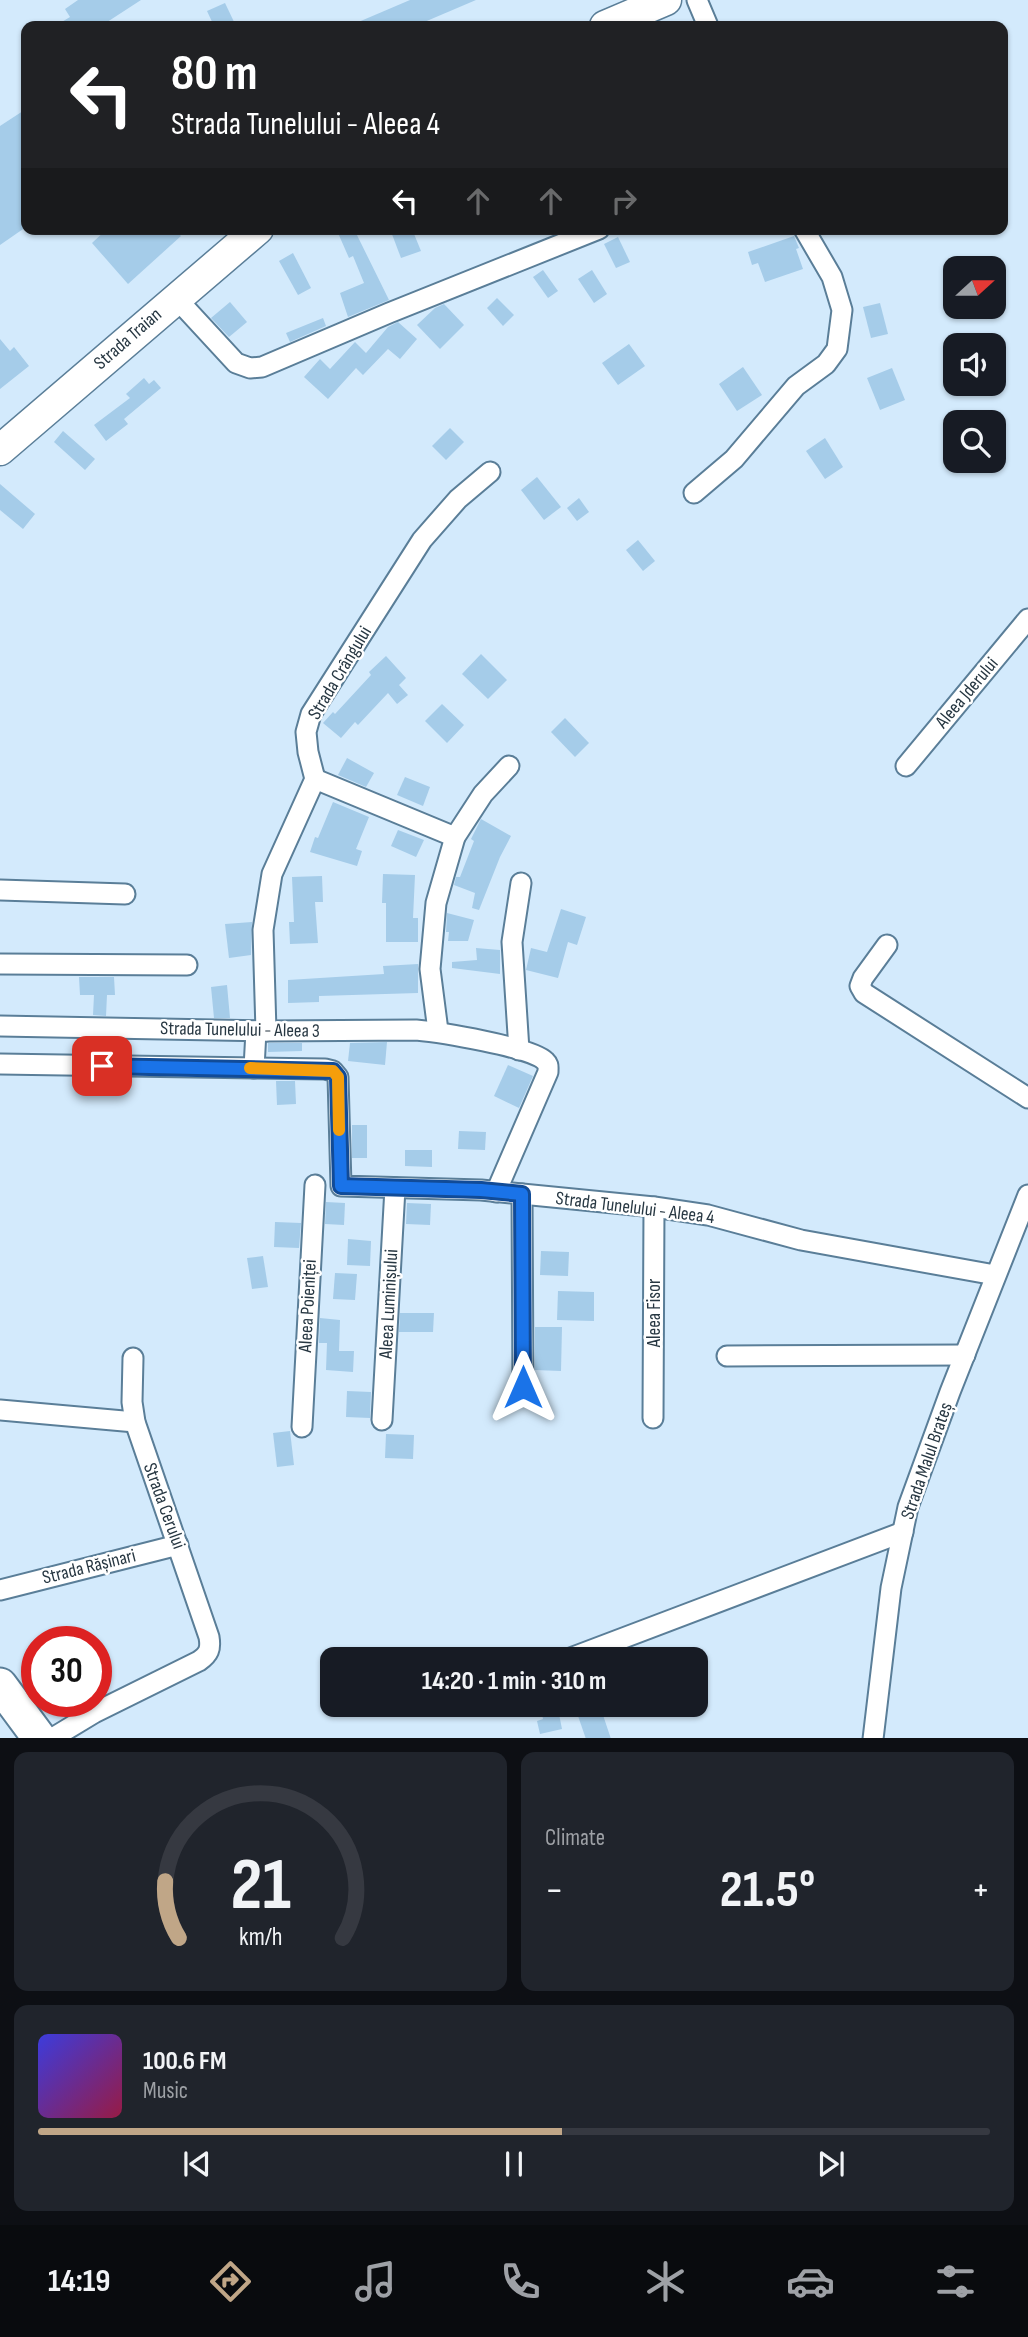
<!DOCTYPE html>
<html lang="en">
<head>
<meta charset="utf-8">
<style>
	body { margin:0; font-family:"Sofia Sans Condensed",sans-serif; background:#20242c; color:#f1f3f6; height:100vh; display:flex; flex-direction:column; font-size:26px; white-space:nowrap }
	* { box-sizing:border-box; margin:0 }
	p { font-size:23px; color:#9ea1a6 }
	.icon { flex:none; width:38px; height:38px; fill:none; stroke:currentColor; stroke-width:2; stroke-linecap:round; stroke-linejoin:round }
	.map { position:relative; height:1738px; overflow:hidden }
	.details { display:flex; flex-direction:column; gap:14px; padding:14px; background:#0d0f14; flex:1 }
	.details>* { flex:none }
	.guide { position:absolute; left:21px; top:21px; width:987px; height:214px; border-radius:14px; box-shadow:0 2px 5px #0004; background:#202124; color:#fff; overflow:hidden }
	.needle { width:46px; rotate:69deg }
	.controls { position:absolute; left:943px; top:256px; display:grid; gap:14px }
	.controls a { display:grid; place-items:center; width:63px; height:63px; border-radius:14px; background:#171b24; box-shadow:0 2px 5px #0004; font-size:35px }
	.speed { position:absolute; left:21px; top:1626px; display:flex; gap:14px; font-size:35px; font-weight:700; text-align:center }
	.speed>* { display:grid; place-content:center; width:91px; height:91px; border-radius:50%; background:#171b24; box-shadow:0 2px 5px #0004; line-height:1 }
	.speed .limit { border:10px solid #d22; background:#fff; color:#111 }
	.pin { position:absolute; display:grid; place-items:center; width:60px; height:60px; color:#fff; margin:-30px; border-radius:14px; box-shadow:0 4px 10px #0006 }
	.me { position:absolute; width:77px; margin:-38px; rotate:0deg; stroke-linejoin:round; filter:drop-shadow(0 0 5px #0008) }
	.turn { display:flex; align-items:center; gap:24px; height:147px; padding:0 35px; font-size:32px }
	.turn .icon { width:91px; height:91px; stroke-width:2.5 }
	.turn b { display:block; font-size:49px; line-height:60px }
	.lanes { display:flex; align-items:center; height:66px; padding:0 35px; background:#0003; justify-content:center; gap:35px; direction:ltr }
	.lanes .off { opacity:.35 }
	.big { font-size:52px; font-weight:700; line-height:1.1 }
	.details .card { flex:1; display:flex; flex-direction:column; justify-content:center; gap:10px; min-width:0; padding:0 24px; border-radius:14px; background:#20242c }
	.details .dial { align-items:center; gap:0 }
	.dial svg { height:182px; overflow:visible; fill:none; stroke:#363941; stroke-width:7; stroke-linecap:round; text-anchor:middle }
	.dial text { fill:#f1f3f6; stroke:none }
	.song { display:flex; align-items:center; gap:21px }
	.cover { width:84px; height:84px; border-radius:10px; background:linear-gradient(135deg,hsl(240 70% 55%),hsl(340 70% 35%)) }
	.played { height:7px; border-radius:4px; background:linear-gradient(90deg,#c0a687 55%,#363941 55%) }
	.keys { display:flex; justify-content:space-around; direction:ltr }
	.heat { display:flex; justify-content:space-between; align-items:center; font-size:38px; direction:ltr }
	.details .tiles { flex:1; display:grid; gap:14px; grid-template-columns:1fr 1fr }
	.card:last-child { grid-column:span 2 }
	.trip { position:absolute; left:320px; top:1647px; width:388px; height:70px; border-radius:14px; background:#171b24; box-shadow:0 2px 5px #0004; font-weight:700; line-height:70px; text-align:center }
	.tabs { display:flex; height:112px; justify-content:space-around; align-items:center; background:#090b0e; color:#9ea1a6 }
	.tabs .icon { width:49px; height:49px }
	.tabs .active { color:#c0a687 }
	.tabs b { font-size:32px; color:#f1f3f6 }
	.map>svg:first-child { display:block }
	.building { fill:#a5cce9 }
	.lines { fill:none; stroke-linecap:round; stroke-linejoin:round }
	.street-casing { stroke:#5a7e98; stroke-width:23 }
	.primary-casing { stroke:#5a7e98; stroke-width:33 }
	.highway-casing { stroke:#5a7e98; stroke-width:37 }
	.street { stroke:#fff; stroke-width:19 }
	.primary { stroke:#fff; stroke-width:30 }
	.highway { stroke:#fff; stroke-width:33 }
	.route-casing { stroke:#114b97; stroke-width:18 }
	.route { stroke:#1a73e8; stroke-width:12 }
	.slow { stroke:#f59e0b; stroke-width:12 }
	.labels { text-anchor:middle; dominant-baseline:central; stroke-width:5; stroke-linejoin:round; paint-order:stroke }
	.street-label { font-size:19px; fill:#273742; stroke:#fff }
</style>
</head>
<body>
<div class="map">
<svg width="1028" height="1739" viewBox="0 0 1028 1739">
	<rect width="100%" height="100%" fill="#d3eafc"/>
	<g class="building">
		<polygon points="78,0 141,0 101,26 55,26 70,17 65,9"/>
		<polygon points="410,0 476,0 415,26 349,26"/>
		<polygon points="225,3 236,26 214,26 207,11"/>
		<polygon points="26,109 26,227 0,245 0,126"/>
		<polygon points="107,229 174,229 181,236 128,284 92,243"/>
		<polygon points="347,229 354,229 389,300 348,317 340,293 364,283 353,256 349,258 338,233"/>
		<polygon points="390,229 412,229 421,251 401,258"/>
		<polygon points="794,236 799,248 796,249 803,269 765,282 758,263 752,265 748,252"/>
		<polygon points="618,237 630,262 616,268 604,244"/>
		<polygon points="293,253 311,288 298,295 279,261"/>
		<polygon points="543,270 558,291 548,298 533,277"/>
		<polygon points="592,270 607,294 594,303 578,279"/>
		<polygon points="497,298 514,315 503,326 487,308"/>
		<polygon points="230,302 247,322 229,337 211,318"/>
		<polygon points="880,303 888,334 871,338 863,307"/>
		<polygon points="444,304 464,325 440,349 417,325 435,308"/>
		<polygon points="323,318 326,326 290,342 286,333"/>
		<polygon points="398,322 417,339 400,359 388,349 363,375 356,368 328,399 304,377 320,359 330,369 355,342 366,353 388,327"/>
		<polygon points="0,339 10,351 14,347 29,366 0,389"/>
		<polygon points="629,344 645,366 618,385 602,363"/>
		<polygon points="743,367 762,395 737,411 719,384"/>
		<polygon points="892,368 905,400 880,410 867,378"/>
		<polygon points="144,378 149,384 154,380 161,388 124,419 128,424 106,441 94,425 130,398 126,394"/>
		<polygon points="450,428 464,442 446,460 432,446"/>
		<polygon points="63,431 95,459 85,470 54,442"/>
		<polygon points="825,438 843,467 825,479 806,451"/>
		<polygon points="537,477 561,507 544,520 521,490"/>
		<polygon points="0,484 35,514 23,529 0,510"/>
		<polygon points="579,498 589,512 577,521 567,508"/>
		<polygon points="638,540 655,561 643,571 626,550"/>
		<polygon points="481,654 507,680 488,699 462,674"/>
		<polygon points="386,656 406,678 399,685 408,695 397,704 388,693 358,725 355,722 341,738 323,723 333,712 335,714 371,675 369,672"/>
		<polygon points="442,704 464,725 447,743 425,721"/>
		<polygon points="565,718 589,743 575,757 551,732"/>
		<polygon points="347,758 374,773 366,787 338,775"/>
		<polygon points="405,777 430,787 423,806 397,795"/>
		<polygon points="333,802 369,817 356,849 362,851 357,866 310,852 315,837 318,838"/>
		<polygon points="481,819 511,836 500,857 479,910 472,908 475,893 454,885 456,877 460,877 474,841 471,839"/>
		<polygon points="398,830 424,840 416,857 391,846"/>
		<polygon points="383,874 415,875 413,918 418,918 418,942 386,942 386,903 382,903"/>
		<polygon points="322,876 323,902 315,902 318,943 290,944 289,922 294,922 292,877"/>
		<polygon points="561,909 586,917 577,945 568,942 558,978 526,970 531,948 547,952"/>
		<polygon points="447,913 474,920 468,941 448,941 449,932 446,932"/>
		<polygon points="252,922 251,955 229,958 225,924"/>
		<polygon points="476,948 500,950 500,974 452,968 452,962 477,960"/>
		<polygon points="418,964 418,993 319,996 319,1002 288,1003 288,980 384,974 383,966"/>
		<polygon points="79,977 114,977 115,995 107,995 106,1016 93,1015 94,995 80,995"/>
		<polygon points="227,985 230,1018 214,1018 211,987"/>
		<polygon points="387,1042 385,1065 348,1061 350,1043"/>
		<polygon points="268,1043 302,1043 302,1051 268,1052"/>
		<polygon points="508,1065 533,1076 519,1108 494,1096"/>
		<polygon points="276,1081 295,1081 296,1104 277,1105"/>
		<rect x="352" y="1125" width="15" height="33"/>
		<polygon points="459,1131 486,1132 485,1150 458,1149"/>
		<polygon points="405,1150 432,1150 432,1167 405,1166"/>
		<polygon points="326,1202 345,1203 344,1225 325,1224"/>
		<polygon points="407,1203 431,1204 430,1225 406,1224"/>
		<polygon points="275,1222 301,1223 299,1248 274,1247"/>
		<polygon points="348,1239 371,1241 370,1266 347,1265"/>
		<polygon points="541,1251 569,1252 568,1276 540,1275"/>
		<polygon points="263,1256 268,1287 252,1289 247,1258"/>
		<polygon points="335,1273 357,1274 355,1300 333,1299"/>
		<polygon points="558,1291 594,1292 594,1321 557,1320"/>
		<polygon points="400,1313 434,1313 433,1332 399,1332"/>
		<polygon points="320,1318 340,1320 339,1351 354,1351 353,1372 326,1370 327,1343 319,1343"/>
		<polygon points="535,1327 562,1327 561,1371 535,1370"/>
		<polygon points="347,1391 371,1392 370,1418 346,1417"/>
		<polygon points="290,1431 294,1465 277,1467 273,1433"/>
		<polygon points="386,1434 414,1435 413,1459 385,1458"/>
		<polygon points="540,1704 557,1704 562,1729 540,1734 537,1721 543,1719"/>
		<polygon points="601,1709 611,1739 586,1739 578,1716"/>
	</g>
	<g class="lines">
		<g class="street-casing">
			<g id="street">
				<polyline points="697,0 708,26"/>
				<polyline points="176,298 236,363 250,368 262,367 389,313 599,229"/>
				<polyline points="694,493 734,459 796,386 826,364 837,349 842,310 832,277 804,229"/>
				<polyline points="906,766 1028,619"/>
				<polyline points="315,779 455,837"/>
				<polyline points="0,890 125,894"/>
				<polyline points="887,945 863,978 860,986 864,993 1028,1098"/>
				<polyline points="0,964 187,965"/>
				<path d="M0 1026 266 1031 416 1030C438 1032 532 1047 545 1061 549 1065 548 1066 548 1072L496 1192"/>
				<polyline points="266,1031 263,930 272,874 315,779 308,752 306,732 311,714 422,540 458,499 490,472"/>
				<polyline points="438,1031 430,969 436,903 455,837 483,794 509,766"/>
				<polyline points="519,1050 512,942 521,883"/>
				<polyline points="0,1064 325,1069 333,1071 338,1077 341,1186 481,1190 654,1207 708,1215 801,1240 995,1275"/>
				<polyline points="254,1068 256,1031"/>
				<polyline points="522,1194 523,1387"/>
				<polyline points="727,1356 965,1355"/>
				<polyline points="0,1410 135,1422"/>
				<polyline points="653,1418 654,1207"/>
				<polyline points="382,1420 395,1188"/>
				<polyline points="302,1427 315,1185"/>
				<polyline points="0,1590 178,1545"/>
				<polyline points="568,1659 903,1532"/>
				<path d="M51 1739 94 1713 199 1661C209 1654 211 1649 209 1637L135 1422 132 1402 133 1358"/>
				<polyline points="873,1739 891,1588 908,1507 950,1392 1028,1195"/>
			</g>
		</g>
		<g class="primary-casing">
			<g id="primary">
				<polyline points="605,26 666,0"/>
				<polyline points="0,450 258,229"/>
			</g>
		</g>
		<g class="highway-casing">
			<polyline id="highway" points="0,1685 40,1739"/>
		</g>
		<use href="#street" class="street"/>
		<use href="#primary" class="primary"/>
		<use href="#highway" class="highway"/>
	</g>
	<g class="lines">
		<g class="route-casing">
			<polyline id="route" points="102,1066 333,1071 338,1077 341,1186 481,1190 522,1194 523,1387"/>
		</g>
		<use href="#route" class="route"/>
		<polyline class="slow" points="250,1068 333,1071 338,1077 339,1130"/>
	</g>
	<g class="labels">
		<g class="street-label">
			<text transform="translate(128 339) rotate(-41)">Strada Traian</text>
			<text transform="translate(340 673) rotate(-59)">Strada Crângului</text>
			<text transform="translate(967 693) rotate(-50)">Aleea Jderului</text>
			<text transform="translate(240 1030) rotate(1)">Strada Tunelului - Aleea 3</text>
			<text transform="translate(635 1208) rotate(7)">Strada Tunelului - Aleea 4</text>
			<text transform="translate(389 1304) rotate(-87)">Aleea Luminișului</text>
			<text transform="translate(308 1306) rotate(-87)">Aleea Poieniței</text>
			<text transform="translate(654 1313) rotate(-90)">Aleea Fisor</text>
			<text transform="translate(927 1461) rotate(-71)">Strada Malul Brateș</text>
			<text transform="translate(164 1506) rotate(70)">Strada Cerului</text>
			<text transform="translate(89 1567) rotate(-14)">Strada Rășinari</text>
		</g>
	</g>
</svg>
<div class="controls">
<a><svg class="needle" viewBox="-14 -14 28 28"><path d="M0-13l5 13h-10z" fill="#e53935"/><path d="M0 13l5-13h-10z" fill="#9ea1a6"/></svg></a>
<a><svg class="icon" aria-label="sound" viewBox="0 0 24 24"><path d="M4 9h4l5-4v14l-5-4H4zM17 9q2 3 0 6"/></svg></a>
<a><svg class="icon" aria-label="search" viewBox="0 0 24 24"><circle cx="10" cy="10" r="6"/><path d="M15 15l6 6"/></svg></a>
</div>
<div class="speed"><div class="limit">30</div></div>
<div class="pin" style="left:102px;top:1066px;background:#d93025"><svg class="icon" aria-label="arrive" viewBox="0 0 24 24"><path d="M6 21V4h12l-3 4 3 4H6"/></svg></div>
<svg class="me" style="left:523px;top:1387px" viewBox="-20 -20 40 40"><path d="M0-17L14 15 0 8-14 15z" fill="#1a73e8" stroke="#fff" stroke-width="4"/></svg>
<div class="trip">14:20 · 1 min · 310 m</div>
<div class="guide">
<div class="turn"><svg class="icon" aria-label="left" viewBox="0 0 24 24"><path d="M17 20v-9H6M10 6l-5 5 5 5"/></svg><div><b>80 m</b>Strada Tunelului - Aleea 4</div></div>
<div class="lanes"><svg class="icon" aria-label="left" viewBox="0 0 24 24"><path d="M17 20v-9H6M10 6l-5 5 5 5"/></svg><svg class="icon off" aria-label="ahead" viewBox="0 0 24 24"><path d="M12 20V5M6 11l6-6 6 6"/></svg><svg class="icon off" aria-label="ahead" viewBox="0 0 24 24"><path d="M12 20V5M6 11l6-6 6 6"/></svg><svg class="icon off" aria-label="right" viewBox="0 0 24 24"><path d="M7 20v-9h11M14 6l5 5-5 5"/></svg></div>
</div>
</div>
<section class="details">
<div class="tiles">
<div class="card dial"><svg viewBox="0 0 100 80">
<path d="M14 69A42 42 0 1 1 86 69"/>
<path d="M14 69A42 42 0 0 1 8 44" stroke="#c0a687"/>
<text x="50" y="56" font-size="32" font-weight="700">21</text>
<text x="50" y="72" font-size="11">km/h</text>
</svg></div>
<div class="card"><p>Climate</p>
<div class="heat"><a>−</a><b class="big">21.5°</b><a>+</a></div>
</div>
<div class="card">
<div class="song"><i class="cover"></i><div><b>100.6 FM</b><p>Music</p></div></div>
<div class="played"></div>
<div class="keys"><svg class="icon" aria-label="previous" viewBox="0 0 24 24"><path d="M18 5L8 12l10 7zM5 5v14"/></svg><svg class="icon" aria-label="pause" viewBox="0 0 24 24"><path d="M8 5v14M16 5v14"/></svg><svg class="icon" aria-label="next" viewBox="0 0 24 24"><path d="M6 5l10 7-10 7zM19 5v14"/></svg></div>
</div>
</div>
</section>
<nav class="tabs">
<b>14:19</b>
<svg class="icon active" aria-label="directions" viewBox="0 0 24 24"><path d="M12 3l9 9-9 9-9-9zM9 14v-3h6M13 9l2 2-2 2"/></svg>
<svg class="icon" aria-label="music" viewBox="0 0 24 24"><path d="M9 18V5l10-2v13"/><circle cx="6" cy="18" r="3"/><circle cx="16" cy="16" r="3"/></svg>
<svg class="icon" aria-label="phone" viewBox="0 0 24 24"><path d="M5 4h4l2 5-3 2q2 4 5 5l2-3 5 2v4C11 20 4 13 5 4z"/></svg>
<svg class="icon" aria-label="climate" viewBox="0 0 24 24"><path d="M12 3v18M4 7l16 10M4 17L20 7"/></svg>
<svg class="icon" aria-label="car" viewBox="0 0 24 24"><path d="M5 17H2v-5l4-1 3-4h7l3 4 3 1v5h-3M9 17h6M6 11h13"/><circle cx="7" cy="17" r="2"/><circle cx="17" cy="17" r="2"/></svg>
<svg class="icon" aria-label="filters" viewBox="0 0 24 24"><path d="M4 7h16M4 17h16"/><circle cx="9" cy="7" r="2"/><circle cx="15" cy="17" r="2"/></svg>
</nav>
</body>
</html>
